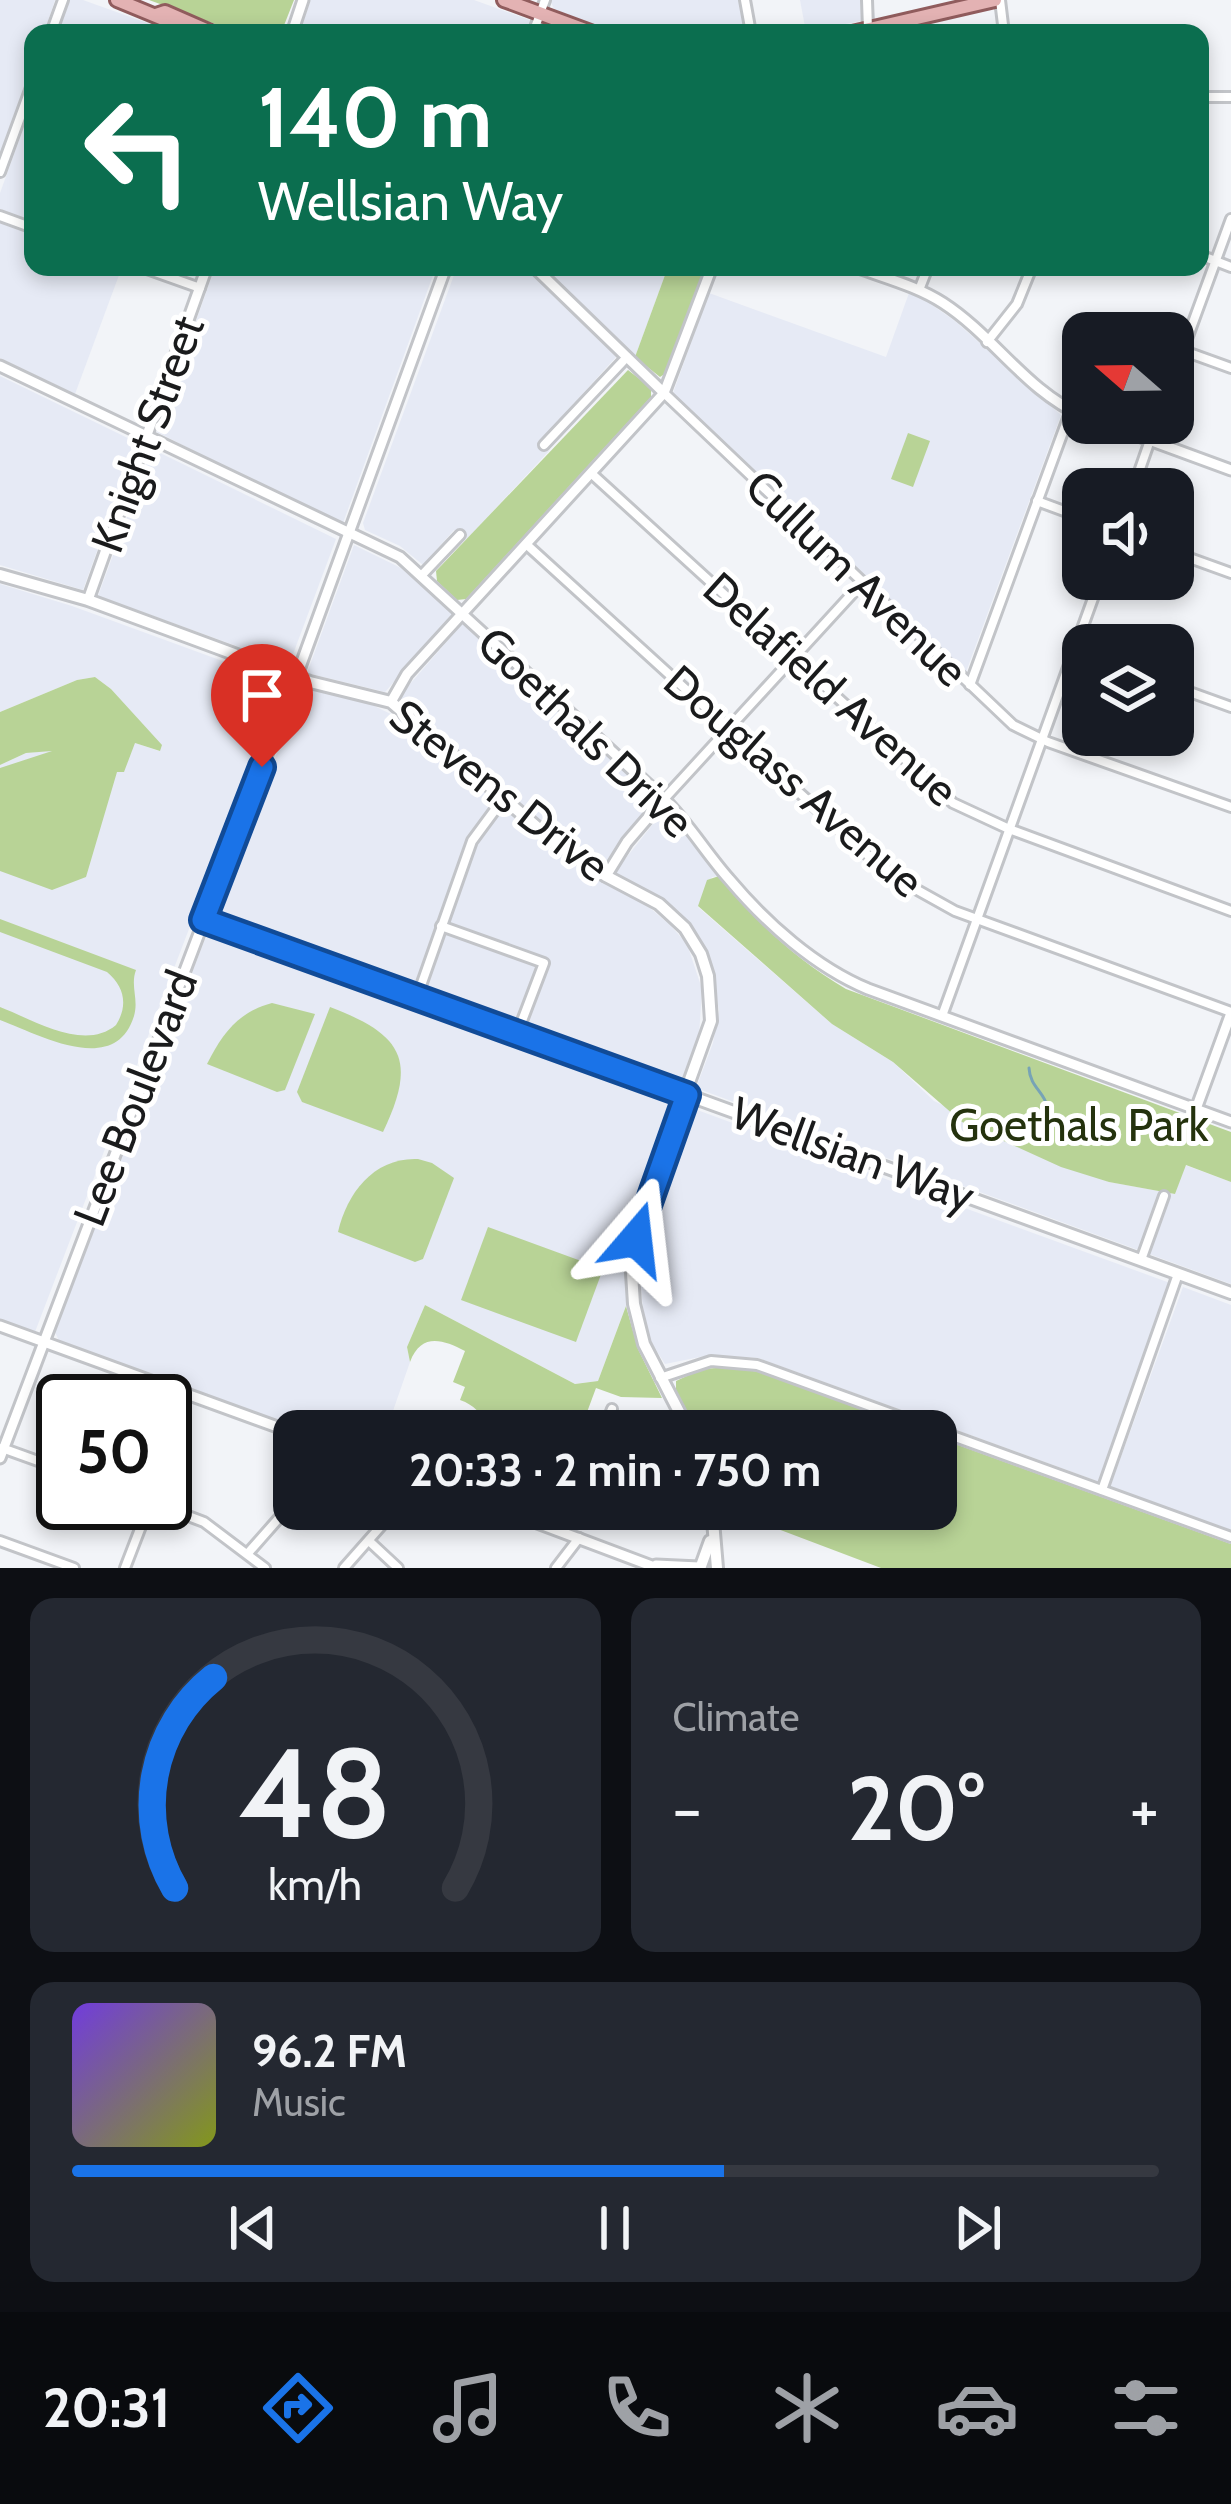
<!DOCTYPE html>
<html lang="en">
<head>
<meta charset="utf-8">
<style>
	body { margin:0; font-family:Cabin,sans-serif; background:#242831; color:#f1f3f6; height:100vh; display:flex; flex-direction:column; font-size:45px; white-space:nowrap }
	* { box-sizing:border-box; margin:0 }
	p { font-size:39px; color:#9ea1a6 }
	.icon { flex:none; width:66px; height:66px; fill:none; stroke:currentColor; stroke-width:2; stroke-linecap:round; stroke-linejoin:round }
	.map { position:relative; height:1568px; overflow:hidden }
	.sheet { display:flex; flex-direction:column; gap:30px; padding:30px; background:#0d0f14; flex:1 }
	.sheet>* { flex:none }
	.guide { position:absolute; left:24px; top:24px; width:1185px; height:252px; border-radius:24px; box-shadow:0 6px 18px #0003; background:#0b6e4f; color:#fff; overflow:hidden }
	.needle { width:78px; rotate:290deg }
	.tools { position:absolute; left:1062px; top:312px; display:grid; gap:24px }
	.tools a { display:grid; place-items:center; width:132px; height:132px; border-radius:24px; background:#171b24; box-shadow:0 6px 18px #0003; font-size:60px }
	.speed { position:absolute; left:36px; top:1374px; display:flex; gap:24px; font-size:60px; font-weight:700; text-align:center }
	.speed>* { display:grid; place-content:center; width:156px; height:156px; border-radius:50%; background:#171b24; box-shadow:0 6px 18px #0003; line-height:1 }
	.speed .limit { border:6px solid #111; border-radius:18px; background:#fff; color:#111 }
	.pin { position:absolute; display:grid; place-items:center; width:102px; height:102px; color:#fff; margin:-123px -51px; border-radius:50% 50% 50% 0; rotate:-45deg; box-shadow:0 0 12px #0007 }
	.pin .icon { rotate:45deg }
	.me { position:absolute; width:132px; margin:-66px; rotate:17deg; stroke-linejoin:round; filter:drop-shadow(0 0 9px #0008) }
	.turn { display:flex; align-items:center; gap:42px; height:252px; padding:0 36px; font-size:54px }
	.turn .icon { width:156px; height:156px; stroke-width:2.5 }
	.turn b { display:block; font-size:84px; line-height:102px }
	.big { font-size:90px; font-weight:800; line-height:1.1 }
	.sheet .widget { flex:1; display:flex; flex-direction:column; justify-content:center; gap:18px; min-width:0; padding:0 42px; border-radius:24px; background:#242831 }
	.sheet .dial { align-items:center; gap:0 }
	.dial svg { height:312px; overflow:visible; fill:none; stroke:#363941; stroke-width:7; stroke-linecap:round; text-anchor:middle }
	.dial text { fill:#f1f3f6; stroke:none }
	.song { display:flex; align-items:center; gap:36px }
	.cover { width:144px; height:144px; border-radius:18px; background:linear-gradient(135deg,hsl(260 70% 55%),hsl(70 70% 35%)) }
	.played { height:12px; border-radius:6px; background:linear-gradient(90deg,#1a73e8 60%,#363941 60%) }
	.keys { display:flex; justify-content:space-around; direction:ltr }
	.heat { display:flex; justify-content:space-between; align-items:center; font-size:66px; direction:ltr }
	.sheet .tiles { flex:1; display:grid; gap:30px; grid-template-columns:1fr 1fr }
	.widget:last-child { grid-column:span 2 }
	.trip { position:absolute; left:273px; top:1410px; width:684px; height:120px; border-radius:24px; background:#171b24; box-shadow:0 6px 18px #0003; font-weight:800; line-height:120px; text-align:center }
	.tab-bar { display:flex; height:192px; justify-content:space-around; align-items:center; background:#090b0e; color:#9ea1a6 }
	.tab-bar .icon { width:84px; height:84px }
	.tab-bar .active { color:#1a73e8 }
	.tab-bar b { font-size:54px; color:#f1f3f6 }
	.map>svg:first-child { display:block }
	.built { fill:#e6eaf5 }
	.green { fill:#b8d396 }
	.lines { fill:none; stroke-linecap:round; stroke-linejoin:round }
	.stream { stroke:#77a3b6; stroke-width:3 }
	.minor-casing { stroke:#c2c4c8; stroke-width:14 }
	.tertiary-casing { stroke:#c2c4c8; stroke-width:15 }
	.secondary-casing { stroke:#c2c4c8; stroke-width:16 }
	.primary-casing { stroke:#905c5d; stroke-width:18 }
	.minor { stroke:#fff; stroke-width:8 }
	.tertiary { stroke:#fff; stroke-width:9 }
	.secondary { stroke:#fff; stroke-width:10 }
	.primary { stroke:#e3b2b3; stroke-width:12 }
	.route-casing { stroke:#114b97; stroke-width:30 }
	.route { stroke:#1a73e8; stroke-width:21 }
	.labels { text-anchor:middle; dominant-baseline:central; stroke-width:10; stroke-linejoin:round; paint-order:stroke }
	.street-label { font-size:45px; fill:#1a1b1c; stroke:#fff }
	.park-label { font-size:45px; fill:#24320d; stroke:#fff }
</style>
</head>
<body>
<div class="map">
<svg width="1231" height="1568" viewBox="0 0 1231 1568">
	<rect width="100%" height="100%" fill="#f2f4f8"/>
	<g class="built">
		<polygon points="0,0 55,0 44,33 33,33 33,63 0,154"/>
		<polygon points="70,0 83,0 175,33 58,33"/>
		<polygon points="310,0 474,0 565,33 299,33"/>
		<polygon points="550,0 741,0 747,33 617,33 554,9"/>
		<polygon points="800,0 873,0 875,18 806,32"/>
		<polygon points="33,102 33,221 0,209 0,193"/>
		<polygon points="0,222 33,234 33,267 122,267 75,394 0,358"/>
		<polygon points="215,267 436,267 343,523 334,523 157,432"/>
		<polygon points="457,267 526,267 616,357 540,441 549,451 466,540 454,530 423,565 400,546 365,530 363,523"/>
		<polygon points="542,267 668,267 635,357"/>
		<polygon points="709,293 886,357 909,293 922,298 955,321 1061,415 966,672 959,671 673,393"/>
		<polygon points="0,376 136,442 83,590 0,565"/>
		<polygon points="152,449 336,539 289,665 98,596"/>
		<polygon points="354,545 401,568 453,614 385,692 307,673"/>
		<polygon points="0,584 72,606 283,683 35,1332 0,1319 0,765 26,753 135,743 159,751 157,741 111,689 95,677 77,680 0,712"/>
		<polygon points="463,623 655,799 602,866 537,819 397,699"/>
		<polygon points="302,688 364,701 399,718 556,854 650,908 670,925 687,944 702,989 699,1036 681,1083 215,914"/>
		<polygon points="665,809 696,843 719,876 712,877 698,907 832,1024 893,1062 934,1101 1109,1182 1175,1194 1185,1165 1231,1182 1231,1284 696,1088 713,1043 719,1010 709,955 680,912 659,896 614,873"/>
		<polygon points="216,934 669,1102 671,1112 634,1211 626,1246 626,1306 598,1381 575,1384 425,1305 407,1347 410,1362 386,1431 305,1431 59,1341 55,1332 205,939"/>
		<polygon points="689,1107 1170,1283 1100,1482 758,1358 710,1355 665,1364 651,1342 643,1309 640,1277 643,1241"/>
		<polygon points="1183,1287 1231,1305 1231,1530 1110,1487"/>
	</g>
	<g class="green">
		<polygon points="149,0 294,0 281,33 240,33"/>
		<polygon points="668,267 705,267 666,373 660,377 635,357"/>
		<polygon points="628,370 651,388 651,397 466,599 457,600 437,581 436,571"/>
		<polygon points="908,433 930,441 913,487 891,479"/>
		<polygon points="95,677 111,689 162,745 160,751 135,743 124,772 117,772 86,877 52,890 0,871 0,768 52,751 26,753 0,765 0,712 77,680"/>
		<path d="M719 876C754 921 797 960 846 989L1231 1132V1182L1186 1165 1175 1194 1109 1182 1061 1167 962 1122 893 1062 832 1024 698 906 707 880Z"/>
		<path d="M0 919 136 970C130 986 139 999 134 1016 115 1078 38 1034 0 1020V1007C34 1020 84 1052 116 1025 128 1006 125 987 107 972L0 932Z"/>
		<path d="M272 1003 315 1014 285 1090 277 1092 207 1064C222 1034 238 1012 272 1003Z"/>
		<path d="M330 1007C404 1035 417 1061 383 1132L302 1102 297 1092Z"/>
		<path d="M418 1159 432 1163 454 1178 423 1259 415 1262 338 1232C347 1192 375 1157 418 1159Z"/>
		<polygon points="488,1227 603,1269 576,1342 461,1300"/>
		<path d="M425 1305 575 1384 598 1381 626 1306 638 1349 662 1398 621 1397 596 1388 580 1431C552 1431 516 1437 491 1422 479 1414 475 1405 460 1400L465 1387 453 1382 465 1351C442 1339 421 1333 410 1362L407 1347Z"/>
		<polygon points="730,1367 759,1372 921,1431 695,1431 676,1392 676,1381 702,1369"/>
		<polygon points="936,1437 1231,1544 1231,1568 881,1568 725,1509 936,1509"/>
	</g>
	<g class="lines">
		<path class="stream" d="M1029 1068C1030 1088 1046 1092 1048 1111L1041 1117 1052 1137"/>
		<g class="minor-casing">
			<g id="minor">
				<polyline points="745,0 751,33"/>
				<polyline points="867,0 868,29"/>
				<polyline points="1000,0 1004,33"/>
				<polyline points="51,33 63,0"/>
				<polyline points="533,33 545,0"/>
				<polyline points="1200,97 1231,97"/>
				<polyline points="0,172 33,82"/>
				<polyline points="0,216 33,228"/>
				<polyline points="1200,255 1231,267"/>
				<polyline points="141,267 200,288"/>
				<polyline points="919,290 928,267"/>
				<polyline points="1122,329 1135,333"/>
				<polyline points="987,342 1017,304 1032,267"/>
				<polyline points="1173,347 1231,368"/>
				<polyline points="1173,377 1231,219"/>
				<polyline points="664,393 1013,725 1048,742 1231,807"/>
				<polyline points="544,445 627,357"/>
				<polyline points="592,474 953,803 1009,829 1231,911"/>
				<polyline points="1133,489 1156,423"/>
				<polyline points="1037,501 1083,518"/>
				<polyline points="526,544 871,858 903,882 955,911 1231,1012"/>
				<polyline points="1173,552 1231,573"/>
				<polyline points="421,576 460,535"/>
				<polyline points="970,685 1071,410"/>
				<polyline points="1173,686 1231,707"/>
				<polyline points="664,799 862,583"/>
				<polyline points="441,926 544,963 517,1034"/>
				<polyline points="417,997 472,841 503,799"/>
				<polyline points="942,1016 1100,579"/>
				<polyline points="1141,1260 1164,1196"/>
				<polyline points="660,1378 711,1361 757,1365 1231,1537"/>
				<polyline points="585,1419 617,1431"/>
				<polyline points="605,1427 612,1409"/>
				<polyline points="2,1448 63,1470"/>
				<polyline points="1102,1490 1178,1274"/>
				<polyline points="154,1503 204,1522 265,1568"/>
				<polyline points="0,1541 74,1568"/>
				<polyline points="369,1541 398,1568"/>
				<polyline points="249,1552 294,1501"/>
				<polyline points="125,1568 150,1503"/>
				<polyline points="344,1568 396,1509"/>
				<polyline points="556,1568 579,1538"/>
			</g>
		</g>
		<g class="tertiary-casing">
			<g id="tertiary">
				<polyline points="292,33 303,0"/>
				<polyline points="534,267 664,393"/>
				<path d="M856 267C885 278 917 286 943 303 994 336 1026 391 1083 416"/>
				<path d="M0 366 400 557 664 799C689 824 706 853 729 879 766 923 815 967 868 989L1231 1122"/>
				<polyline points="1103,423 1231,470"/>
				<polyline points="88,600 207,267"/>
				<polyline points="391,702 407,674 664,393 712,267"/>
				<polyline points="606,876 627,842 664,799"/>
				<polyline points="203,920 687,1095"/>
				<polyline points="1196,1109 1231,1013"/>
				<polyline points="0,1326 294,1433"/>
				<polyline points="0,1458 296,678 446,267"/>
				<polyline points="500,1509 657,1568"/>
				<polyline points="656,1565 699,1567"/>
			</g>
		</g>
		<g class="secondary-casing">
			<g id="secondary">
				<polyline points="0,575 88,600 310,682 391,702 551,839 606,876 659,904 685,928 701,954 708,976 711,1021 641,1216 632,1273 634,1304 644,1344 689,1431"/>
				<polyline points="687,1095 1231,1293"/>
				<polyline points="712,1509 717,1568"/>
				<polyline points="701,1566 710,1541"/>
			</g>
		</g>
		<g class="primary-casing">
			<g id="primary">
				<polyline points="117,0 197,33"/>
				<polyline points="504,0 593,33"/>
				<polyline points="156,15 165,12 213,33"/>
				<polyline points="852,33 995,0"/>
			</g>
		</g>
		<use href="#minor" class="minor"/>
		<use href="#tertiary" class="tertiary"/>
		<use href="#secondary" class="secondary"/>
		<use href="#primary" class="primary"/>
	</g>
	<g class="lines">
		<g class="route-casing">
			<polyline id="route" points="262,767 203,920 687,1095 636,1239"/>
		</g>
		<use href="#route" class="route"/>
	</g>
	<g class="labels">
		<g class="street-label">
			<text transform="translate(147 434) rotate(-70)">Knight Street</text>
			<text transform="translate(857 578) rotate(44)">Cullum Avenue</text>
			<text transform="translate(831 689) rotate(42)">Delafield Avenue</text>
			<text transform="translate(586 732) rotate(44)">Goethals Drive</text>
			<text transform="translate(794 781) rotate(41)">Douglass Avenue</text>
			<text transform="translate(500 790) rotate(38)">Stevens Drive</text>
			<text transform="translate(135 1098) rotate(-69)">Lee Boulevard</text>
			<text transform="translate(853 1154) rotate(20)">Wellsian Way</text>
		</g>
		<g class="park-label">
			<text x="1079" y="1125">Goethals Park</text>
		</g>
	</g>
</svg>
<div class="tools">
<a><svg class="needle" viewBox="-14 -14 28 28"><path d="M0-13l5 13h-10z" fill="#e53935"/><path d="M0 13l5-13h-10z" fill="#9ea1a6"/></svg></a>
<a><svg class="icon" aria-label="sound" viewBox="0 0 24 24"><path d="M4 9h4l5-4v14l-5-4H4zM17 9q2 3 0 6"/></svg></a>
<a><svg class="icon" aria-label="layers" viewBox="0 0 24 24"><path d="M12 4l9 5-9 5-9-5zM3 14l9 5 9-5"/></svg></a>
</div>
<div class="speed"><div class="limit">50</div></div>
<div class="pin" style="left:262px;top:767px;background:#d93025"><svg class="icon" aria-label="arrive" viewBox="0 0 24 24"><path d="M6 21V4h12l-3 4 3 4H6"/></svg></div>
<svg class="me" style="left:636px;top:1239px" viewBox="-20 -20 40 40"><path d="M0-17L14 15 0 8-14 15z" fill="#1a73e8" stroke="#fff" stroke-width="4"/></svg>
<div class="trip">20:33 · 2 min · 750 m</div>
<div class="guide">
<div class="turn"><svg class="icon" aria-label="left" viewBox="0 0 24 24"><path d="M17 20v-9H6M10 6l-5 5 5 5"/></svg><div><b>140 m</b>Wellsian Way</div></div>
</div>
</div>
<section class="sheet">
<div class="tiles">
<div class="widget dial"><svg viewBox="0 0 100 80">
<path d="M14 69A42 42 0 1 1 86 69"/>
<path d="M14 69A42 42 0 0 1 24 15" stroke="#1a73e8"/>
<text x="50" y="56" font-size="32" font-weight="700">48</text>
<text x="50" y="72" font-size="11">km/h</text>
</svg></div>
<div class="widget"><p>Climate</p>
<div class="heat"><a>−</a><b class="big">20°</b><a>+</a></div>
</div>
<div class="widget">
<div class="song"><i class="cover"></i><div><b>96.2 FM</b><p>Music</p></div></div>
<div class="played"></div>
<div class="keys"><svg class="icon" aria-label="previous" viewBox="0 0 24 24"><path d="M18 5L8 12l10 7zM5 5v14"/></svg><svg class="icon" aria-label="pause" viewBox="0 0 24 24"><path d="M8 5v14M16 5v14"/></svg><svg class="icon" aria-label="next" viewBox="0 0 24 24"><path d="M6 5l10 7-10 7zM19 5v14"/></svg></div>
</div>
</div>
</section>
<nav class="tab-bar">
<b>20:31</b>
<svg class="icon active" aria-label="directions" viewBox="0 0 24 24"><path d="M12 3l9 9-9 9-9-9zM9 14v-3h6M13 9l2 2-2 2"/></svg>
<svg class="icon" aria-label="music" viewBox="0 0 24 24"><path d="M9 18V5l10-2v13"/><circle cx="6" cy="18" r="3"/><circle cx="16" cy="16" r="3"/></svg>
<svg class="icon" aria-label="phone" viewBox="0 0 24 24"><path d="M5 4h4l2 5-3 2q2 4 5 5l2-3 5 2v4C11 20 4 13 5 4z"/></svg>
<svg class="icon" aria-label="climate" viewBox="0 0 24 24"><path d="M12 3v18M4 7l16 10M4 17L20 7"/></svg>
<svg class="icon" aria-label="car" viewBox="0 0 24 24"><path d="M5 17H2v-5l4-1 3-4h7l3 4 3 1v5h-3M9 17h6M6 11h13"/><circle cx="7" cy="17" r="2"/><circle cx="17" cy="17" r="2"/></svg>
<svg class="icon" aria-label="filters" viewBox="0 0 24 24"><path d="M4 7h16M4 17h16"/><circle cx="9" cy="7" r="2"/><circle cx="15" cy="17" r="2"/></svg>
</nav>
</body>
</html>
